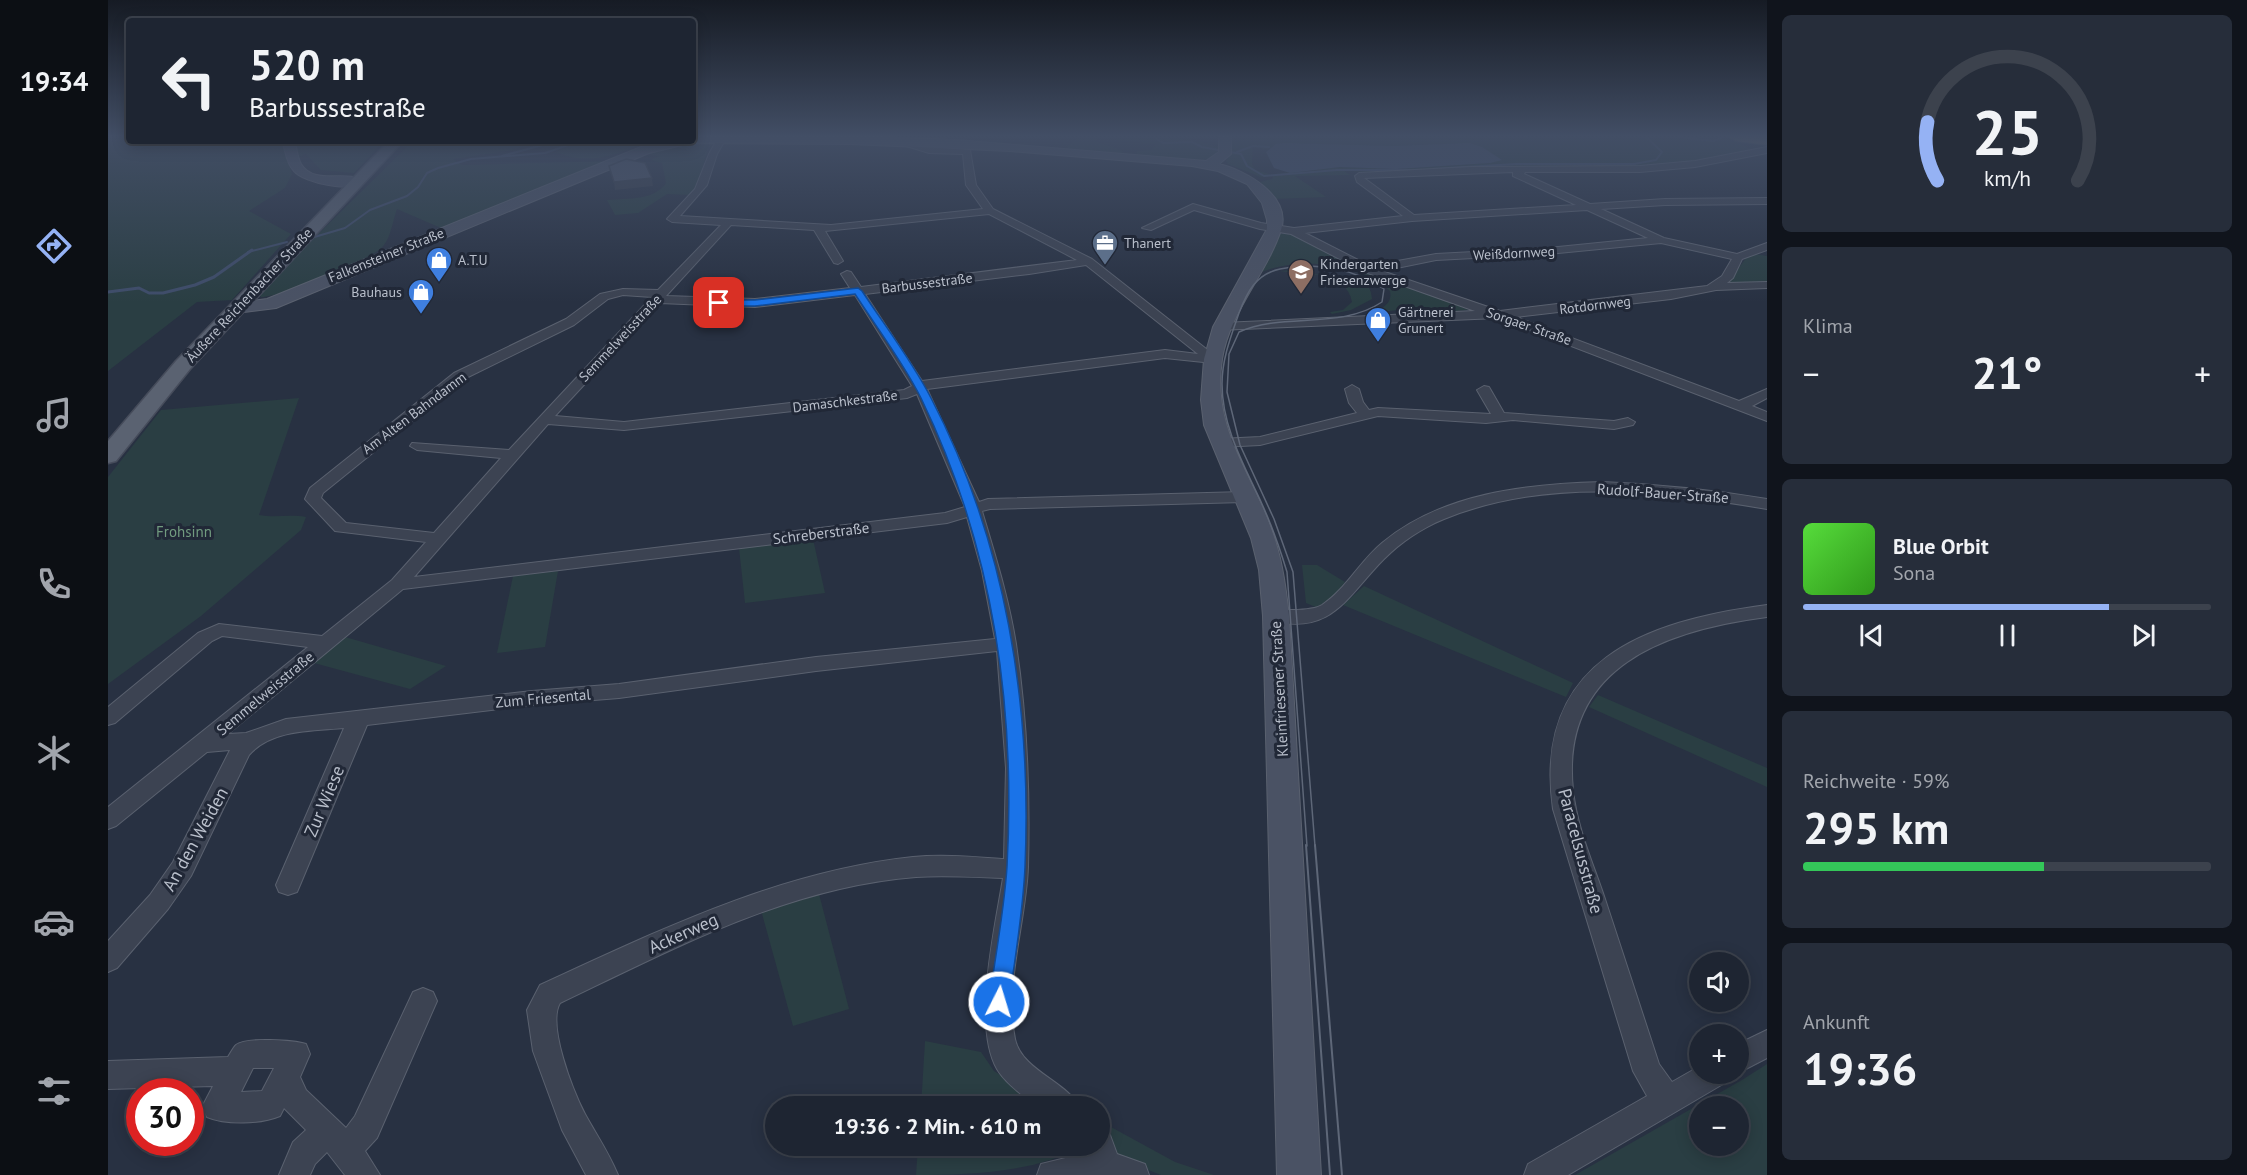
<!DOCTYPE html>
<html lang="de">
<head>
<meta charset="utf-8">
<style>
	body { margin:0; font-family:"PT Sans",sans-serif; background:#262d3a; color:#f1f3f6; height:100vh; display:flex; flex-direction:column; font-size:22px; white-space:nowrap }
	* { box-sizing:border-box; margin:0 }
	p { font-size:20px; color:#a1a5ac }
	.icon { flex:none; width:33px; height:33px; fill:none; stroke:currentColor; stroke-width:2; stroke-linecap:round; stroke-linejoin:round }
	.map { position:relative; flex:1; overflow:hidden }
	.panel { display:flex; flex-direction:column; gap:15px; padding:15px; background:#10141c; width:480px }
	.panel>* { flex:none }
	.top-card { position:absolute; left:18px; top:18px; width:570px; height:126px; border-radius:6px; box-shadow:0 3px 15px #0003,0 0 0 2px #3c424d; background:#1e2532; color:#f1f3f6; overflow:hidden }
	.tools { position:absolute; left:1581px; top:952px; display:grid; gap:12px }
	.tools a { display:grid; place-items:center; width:60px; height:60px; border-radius:50%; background:#1e2532; box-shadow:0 3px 15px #0003,0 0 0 2px #3c424d; font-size:30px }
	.speed { position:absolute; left:18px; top:1078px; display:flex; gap:12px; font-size:30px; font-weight:700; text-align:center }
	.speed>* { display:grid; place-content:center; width:78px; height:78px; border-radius:50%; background:#1e2532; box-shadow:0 3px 15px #0003,0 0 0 2px #3c424d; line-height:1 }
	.speed .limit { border:9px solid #d22; background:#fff; color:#111 }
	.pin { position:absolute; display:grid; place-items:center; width:51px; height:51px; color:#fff; margin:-26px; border-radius:12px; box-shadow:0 3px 9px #0006 }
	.me { position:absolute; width:66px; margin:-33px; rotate:5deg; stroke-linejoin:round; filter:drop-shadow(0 0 4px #0008) }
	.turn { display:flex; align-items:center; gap:21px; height:126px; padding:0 24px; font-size:27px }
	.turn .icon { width:78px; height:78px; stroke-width:2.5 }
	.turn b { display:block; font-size:42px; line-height:51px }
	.big { font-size:45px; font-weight:800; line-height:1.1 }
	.panel .tile { flex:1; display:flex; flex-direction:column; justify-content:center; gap:9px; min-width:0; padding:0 21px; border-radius:9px; background:#262d3a }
	.panel .dial { align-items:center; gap:0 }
	.dial svg { height:156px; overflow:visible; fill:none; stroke:#3c424d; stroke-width:7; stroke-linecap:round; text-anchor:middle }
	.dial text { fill:#f1f3f6; stroke:none }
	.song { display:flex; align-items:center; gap:18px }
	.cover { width:72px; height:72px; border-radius:9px; background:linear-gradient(135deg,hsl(110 70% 55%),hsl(110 70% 35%)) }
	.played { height:6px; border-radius:3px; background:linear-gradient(90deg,#95b2f4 75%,#3c424d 75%) }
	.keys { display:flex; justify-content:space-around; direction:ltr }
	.heat { display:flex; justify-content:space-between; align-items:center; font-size:33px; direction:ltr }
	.charge { height:9px; border-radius:4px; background:linear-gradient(90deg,#34c759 59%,#3c424d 0) }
	.trip { position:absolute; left:657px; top:1096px; width:345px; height:60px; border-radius:30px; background:#1e2532; box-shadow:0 3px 15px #0003,0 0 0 2px #3c424d; font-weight:800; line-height:60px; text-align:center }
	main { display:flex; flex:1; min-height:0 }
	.tab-bar { display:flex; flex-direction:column; width:108px; justify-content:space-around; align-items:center; background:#0c0f14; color:#a1a5ac }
	.tab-bar .icon { width:42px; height:42px }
	.tab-bar .active { color:#95b2f4 }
	.tab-bar b { font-size:27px; color:#f1f3f6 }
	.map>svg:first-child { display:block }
	.green { fill:#2a3e43; fill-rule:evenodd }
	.water { fill:#3f4d6a }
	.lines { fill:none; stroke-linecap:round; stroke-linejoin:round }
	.stream-far1 { stroke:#3f4d6a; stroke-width:2 }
	.stream { stroke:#3f4d6a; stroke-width:3 }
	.street-casing { stroke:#5a616f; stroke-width:2 }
	.secondary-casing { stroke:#5a616f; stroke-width:2 }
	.primary-casing { stroke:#464c5b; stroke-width:3 }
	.highway-casing { stroke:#474e5c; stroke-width:2 }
	.street { fill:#3c4352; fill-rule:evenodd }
	.secondary { fill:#4a5264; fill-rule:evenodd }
	.primary { fill:#5a6271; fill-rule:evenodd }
	.highway { fill:#776e5a; fill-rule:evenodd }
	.tram-far1 { stroke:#5e6778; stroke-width:1.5 }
	.tram { stroke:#5e6778; stroke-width:2 }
	.shaded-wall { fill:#353c49 }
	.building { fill:#4c5568; stroke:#353c49; stroke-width:1.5 }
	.route { fill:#1a73e8; stroke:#114b97; stroke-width:1.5 }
	.labels { text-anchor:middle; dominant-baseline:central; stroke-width:6; stroke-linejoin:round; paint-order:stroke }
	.far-poi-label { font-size:14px; fill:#b9bfcb; stroke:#212837; text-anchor:start }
	.far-street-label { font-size:14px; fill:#b9bfcb; stroke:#212837 }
	.street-label { font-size:15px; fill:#b9bfcb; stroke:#212837 }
	.park-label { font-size:15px; fill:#719b7f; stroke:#212837 }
	.near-street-label { font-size:18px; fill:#b9bfcb; stroke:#212837 }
</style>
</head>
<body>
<main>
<nav class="tab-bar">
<b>19:34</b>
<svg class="icon active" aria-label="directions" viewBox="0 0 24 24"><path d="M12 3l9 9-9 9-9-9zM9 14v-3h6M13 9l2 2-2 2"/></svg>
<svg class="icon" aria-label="music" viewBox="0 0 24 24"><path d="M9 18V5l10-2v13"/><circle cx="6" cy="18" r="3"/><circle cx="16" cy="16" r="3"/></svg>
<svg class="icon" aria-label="phone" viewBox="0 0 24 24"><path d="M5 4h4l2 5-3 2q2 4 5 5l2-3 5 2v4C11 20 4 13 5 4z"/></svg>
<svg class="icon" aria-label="climate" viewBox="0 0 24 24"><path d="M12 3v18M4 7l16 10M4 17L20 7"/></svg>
<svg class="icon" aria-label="car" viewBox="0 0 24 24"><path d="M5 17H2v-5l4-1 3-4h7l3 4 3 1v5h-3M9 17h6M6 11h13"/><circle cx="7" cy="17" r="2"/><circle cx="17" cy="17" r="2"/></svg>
<svg class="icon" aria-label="filters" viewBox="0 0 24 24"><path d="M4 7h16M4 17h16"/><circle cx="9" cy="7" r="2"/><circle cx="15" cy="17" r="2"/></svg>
</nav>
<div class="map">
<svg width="1659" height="1175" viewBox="0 0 1659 1175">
	<rect width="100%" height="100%" fill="#283142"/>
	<g class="green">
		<polygon points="0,137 21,137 21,141 276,141 246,173 213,170 198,154 180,161 184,174 177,188 141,211 183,234 124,300 89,302 0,371"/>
		<path d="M970 137H1052L1085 140 1113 148 1112 153C1090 169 1055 159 1029 157V151L1043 150 1048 144 990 138 987 141 1015 151 1012 154 962 150 959 147Z"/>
		<path d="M1124 137H1604L1625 140 1643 149 1608 159 1527 168 1260 172C1235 171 1209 167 1184 174L1235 170 1242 175 1187 176 1218 197 1164 199 1152 182 1164 179 1166 174 1232 167 1288 169 1382 163 1347 143 1285 146 1176 143 1159 149 1145 147 1144 164 1147 170 1161 174 1153 177 1120 164 1118 161 1124 151Z"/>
		<path d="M305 141H431L405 150 345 159 354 165 503 161 333 228 289 209C285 220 283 236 276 245 266 260 172 298 153 297L151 294 156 287Z"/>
		<path d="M472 141H532L533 143C507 157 476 165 448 152Z"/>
		<path d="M592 143 601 144 592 178 583 195 559 194 530 213 507 215 499 200C520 198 546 201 558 183L554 163 543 160 551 156 537 154 563 146Z"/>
		<path d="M1184 233 1212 248 1360 310 1246 318 1321 310 1316 307 1272 312 1270 311C1278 305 1284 302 1282 291 1250 262 1187 256 1149 274L1170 234Z"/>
		<polygon points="1646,254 1659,256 1659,283 1620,283 1638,258"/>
		<path d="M1195 269C1205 282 1264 265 1264 299L1243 310 1224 314 1222 312 1235 310 1244 302C1239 271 1197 275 1172 271Z"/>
		<path d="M191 398 151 515C167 518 181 514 198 517L193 530 93 616 0 684V477L53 410Z"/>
		<polygon points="705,539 717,593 637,603 631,548"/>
		<polygon points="1194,565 1209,565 1237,582 1218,606 1210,608 1198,603"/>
		<polygon points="450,571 437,647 389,653 405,576"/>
		<polygon points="1256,586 1465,683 1458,697 1235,605"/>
		<polygon points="237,637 338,666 302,689 206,663"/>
		<polygon points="1490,695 1659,768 1659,787 1481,707"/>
		<polygon points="711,894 741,1009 685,1026 653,910"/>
		<polygon points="817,1041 873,1052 886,1071 944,1107 813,1107"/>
		<path d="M1659 1064V1175H1467L1634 1080ZM1592 1107H1630V1146H1592Z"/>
		<polygon points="992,1121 1067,1162 1106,1175 1053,1175 1020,1162 1004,1151"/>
		<path d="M810 1146H973C929 1173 859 1175 808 1175Z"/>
	</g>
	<polygon class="water" points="1176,143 1285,146 1361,143 1374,147 1394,160 1382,163 1288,169 1232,167 1182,173 1166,168 1158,152 1168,144"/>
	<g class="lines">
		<g class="stream-far1">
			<polyline points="1046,137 1055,143 1084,142 1094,147 1133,154 1139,166 1156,176 1229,170 1315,170"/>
			<polyline points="1571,137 1605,141 1616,137"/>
			<polyline points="1129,152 1145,146 1161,147"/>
			<polyline points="394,156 449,141"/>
			<polyline points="1323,169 1408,164 1526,164 1548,160 1554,152 1538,137"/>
			<polyline points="203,238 237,228 262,210 299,196 310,187 319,173 330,168 363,159 437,153 472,141"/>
			<polyline points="140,252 179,242"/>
		</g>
		<polyline class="stream" points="0,292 31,288 41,293 55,293 87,285 106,277 144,250"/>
		<g class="street-casing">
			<g id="street">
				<path d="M610 138 617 140 609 154 599 185 572 216 723 225 875 209 858 185 855 154 821 153 792 144 796 142 821 147 862 150 868 185 885 209 984 259 1111 359 1105 363 1057 358 819 389 871 502 880 499 1136 492 1144 497 1136 502 882 509 874 511C887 555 901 599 908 644 919 717 922 793 920 867 918 922 896 985 907 1039 914 1071 960 1082 971 1107H929C917 1097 897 1083 889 1069 864 1025 887 928 895 878 866 877 836 875 808 877 680 887 565 949 452 1003 439 1025 465 1091 477 1114 488 1134 501 1153 510 1175H478L454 1130 425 1051 419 1010 432 985C552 930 672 871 805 857 835 854 866 857 896 859L898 768 889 651 708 671 511 698 424 705 259 725 192 885 189 892 180 895 171 892 168 885 236 728C205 731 164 729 141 755L83 876 60 909 9 968 0 972V941L42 895 65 862 122 750 99 752 8 826 0 829V807L200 647 114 636 104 641 7 723 0 725V707L90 633 111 624 214 636 284 580 318 542 227 531 197 499 202 488 346 373 458 319 492 294 515 289 550 290 613 225 564 222 559 219 587 189 601 154ZM881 214 969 260 753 287 743 272 739 271 733 274 742 288 647 299 558 296 623 225 706 230 726 263 730 264 735 261 717 231ZM978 265 1090 354 1057 350 814 381 757 294 921 274ZM515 295 544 297 401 450 304 443 302 446 309 450 393 458 326 533 238 523 213 498 215 493 356 379 466 325 500 299ZM747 295 804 386 796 390 516 422 447 416 552 303 647 307ZM809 394 857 507 837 513 306 577 440 424 516 430 799 398ZM859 517 874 571 887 639 708 657 511 684 424 691 178 719 138 733 120 734 295 589 839 523Z"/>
				<path d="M1659 147V153L1587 167 1532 172H1417L1416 174 1482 204 1557 199 1659 198V204L1557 205 1493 209 1556 238 1629 254 1659 243V250L1634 259 1625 278 1619 283 1659 282V288L1608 290 1563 299 1408 317 1631 401 1659 389V398L1644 406 1659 412V421L1390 318 1110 330 1108 327 1114 323 1367 311 1257 272 1183 234 1152 229 1086 210 1043 230 1034 228 1085 204 1153 223 1186 228 1295 216 1249 182 1247 176 1251 173 1363 167 1532 166 1587 161ZM1405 172V176L1468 205 1306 215 1256 178ZM1479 210 1540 238 1440 248 1328 254 1262 266 1197 233 1304 221ZM1553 243 1624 259 1614 276 1599 286 1392 311 1274 271 1328 260 1440 254Z"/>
				<polygon points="1244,385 1251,389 1255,402 1261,410 1270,408 1383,414 1369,390 1376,386 1381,387 1396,413 1506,421 1520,418 1527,422 1525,425 1506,429 1405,420 1378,423 1270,416 1152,445 1112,447 1105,443 1112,439 1152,437 1249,413 1241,403 1237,389"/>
				<path d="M1494 482C1549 484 1604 490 1659 499V509C1553 491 1439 477 1336 519 1314 528 1293 542 1276 559 1239 596 1224 637 1161 620L1159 616C1165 606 1199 614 1214 605 1238 589 1252 561 1274 543 1334 493 1418 484 1494 482Z"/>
				<path d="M1659 605V617C1558 630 1452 666 1465 790 1469 828 1485 863 1497 899 1515 954 1533 1009 1551 1064L1564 1082 1592 1066V1074H1619L1615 1084 1460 1175H1416L1420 1164 1539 1096 1525 1071 1445 809C1424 661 1537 621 1659 605Z"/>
				<path d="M315 988 325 992 329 1001 269 1138 257 1151 272 1175H237L219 1152 207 1164 202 1175H171L185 1142 198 1130 176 1108 172 1116C153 1124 118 1125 99 1117L94 1107 105 1086 0 1089V1061L120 1057C122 1054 125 1048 128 1045 138 1037 186 1040 198 1044L202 1054 192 1077 198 1090 238 1128 247 1116 305 992ZM145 1068H166L154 1091 133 1092Z"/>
				<polygon points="1659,1030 1659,1058 1630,1073 1630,1044"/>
				<polygon points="992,1131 1002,1135 1009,1154 1037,1164 1041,1175 929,1175 933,1164 978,1153 976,1146 992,1146"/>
			</g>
		</g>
		<g class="secondary-casing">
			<g id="secondary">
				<path d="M585 137H774L849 140 1098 161 1111 152V137H1123V154L1111 164C1137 170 1184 196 1173 230 1158 275 1122 311 1114 359 1103 433 1147 475 1167 540 1175 565 1178 590 1181 616L1213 1175H1169L1155 616 1151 570 1143 538 1096 425 1093 400 1096 359 1105 327 1159 229V220L1154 203 1139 184 1110 171 1084 166 902 151 743 144 583 143 541 153 168 308 128 313 120 308 128 303 159 299 533 147 563 141H585Z"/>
				<path d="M174 141H186C189 148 189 157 193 164 207 187 241 168 256 182 245 193 196 183 186 171 178 163 178 151 174 141Z"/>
			</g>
		</g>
		<g class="primary-casing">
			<polygon id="primary" points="281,141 295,141 82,369 8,461 0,463 0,441 68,361"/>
		</g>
		<g class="highway-casing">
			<polygon id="highway" points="1621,137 1659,137 1659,145 1628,141"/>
		</g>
		<use href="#street" class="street"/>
		<use href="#secondary" class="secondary"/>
		<use href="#primary" class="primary"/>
		<use href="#highway" class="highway"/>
		<path class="tram-far1" d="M1199 846 1179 572C1172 549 1164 526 1154 504 1136 465 1114 427 1114 384 1114 359 1123 336 1131 313 1139 292 1148 274 1172 269 1208 261 1246 269 1276 289L1274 302C1232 330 1176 312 1131 332L1121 354 1119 392 1132 445 1166 519 1185 572 1207 846"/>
		<g class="tram">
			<polyline points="1198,845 1222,1175"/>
			<polyline points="1207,845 1234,1175"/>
		</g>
	</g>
	<polygon class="shaded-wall" points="544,178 545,186 507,190 506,182"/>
	<polygon class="building" points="518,159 537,163 544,178 506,182 501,166"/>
	<linearGradient id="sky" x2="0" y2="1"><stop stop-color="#161b24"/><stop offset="0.45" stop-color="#424e65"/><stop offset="1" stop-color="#424e65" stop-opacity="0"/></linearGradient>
	<rect width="1659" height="302" fill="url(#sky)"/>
	<path class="route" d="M750 288 754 291C777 326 804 361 823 398 898 542 924 705 917 867 915 912 907 958 901 1002L898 1009 891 1012 884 1009 881 1002C887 958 896 912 899 867 908 704 885 546 813 398 795 362 769 328 747 294L647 306H611L606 303 611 300H647Z"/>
	<defs>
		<g id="office-pin" transform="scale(1.35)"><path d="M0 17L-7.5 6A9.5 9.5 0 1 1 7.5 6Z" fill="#5c6f8a" stroke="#212837"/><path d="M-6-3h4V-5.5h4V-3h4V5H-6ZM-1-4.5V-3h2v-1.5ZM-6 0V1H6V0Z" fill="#fff"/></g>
		<g id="shop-pin" transform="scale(1.35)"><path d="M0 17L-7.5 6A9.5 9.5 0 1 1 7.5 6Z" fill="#3f7fe0" stroke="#212837"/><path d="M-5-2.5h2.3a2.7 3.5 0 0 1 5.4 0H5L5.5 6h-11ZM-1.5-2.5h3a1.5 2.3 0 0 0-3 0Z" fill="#fff"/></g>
		<g id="school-pin" transform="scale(1.35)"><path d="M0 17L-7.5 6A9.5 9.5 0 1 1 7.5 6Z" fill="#8d6e63" stroke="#212837"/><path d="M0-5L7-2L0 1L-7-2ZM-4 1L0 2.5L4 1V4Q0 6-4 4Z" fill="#fff"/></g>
	</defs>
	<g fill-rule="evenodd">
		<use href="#office-pin" x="997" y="243"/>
		<use href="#shop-pin" x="331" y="260"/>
		<use href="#school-pin" x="1193" y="272"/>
		<use href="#shop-pin" x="313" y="292"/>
		<use href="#shop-pin" x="1270" y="320"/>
	</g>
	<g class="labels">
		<g class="far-poi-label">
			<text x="1016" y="243">Thanert</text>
			<text x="350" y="260">A.T.U</text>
			<text x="1212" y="264">Kindergarten<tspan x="1212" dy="16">Friesenzwerge</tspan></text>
			<text x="294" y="292" text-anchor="end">Bauhaus</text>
			<text x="1290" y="312">Gärtnerei<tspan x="1290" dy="16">Grunert</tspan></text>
		</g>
		<g class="far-street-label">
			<text transform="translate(1406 253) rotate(-3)">Weißdornweg</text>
			<text transform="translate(278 255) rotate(-22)">Falkensteiner Straße</text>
			<text transform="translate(819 283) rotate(-7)">Barbussestraße</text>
			<text transform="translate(141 295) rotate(-47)">Äußere Reichenbacher Straße</text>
			<text transform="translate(1487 305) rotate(-7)">Rotdornweg</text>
			<text transform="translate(1421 326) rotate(19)">Sorgaer Straße</text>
			<text transform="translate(512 338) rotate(-47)">Semmelweisstraße</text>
			<text transform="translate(737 401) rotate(-7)">Damaschkestraße</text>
			<text transform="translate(306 413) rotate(-37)">Am Alten Bahndamm</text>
		</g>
		<g class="street-label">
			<text transform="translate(1555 493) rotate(4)">Rudolf-Bauer-Straße</text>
			<text transform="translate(713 533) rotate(-7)">Schreberstraße</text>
			<text transform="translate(1171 689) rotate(-93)">Kleinfriesener Straße</text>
			<text transform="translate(157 693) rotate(-40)">Semmelweisstraße</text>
			<text transform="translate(435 698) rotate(-5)">Zum Friesental</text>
		</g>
		<g class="park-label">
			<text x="76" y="531">Frohsinn</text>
		</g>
		<g class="near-street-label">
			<text transform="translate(216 801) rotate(-67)">Zur Wiese</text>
			<text transform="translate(87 839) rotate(-61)">An den Weiden</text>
			<text transform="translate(1473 851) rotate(75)">Paracelsusstraße</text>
			<text transform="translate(575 933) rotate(-24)">Ackerweg</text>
		</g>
	</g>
</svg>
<div class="tools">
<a><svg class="icon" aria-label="sound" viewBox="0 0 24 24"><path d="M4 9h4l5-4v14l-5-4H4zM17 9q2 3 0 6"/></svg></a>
<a>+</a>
<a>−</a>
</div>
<div class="speed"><div class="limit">30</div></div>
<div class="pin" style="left:611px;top:303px;background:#d93025"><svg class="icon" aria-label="arrive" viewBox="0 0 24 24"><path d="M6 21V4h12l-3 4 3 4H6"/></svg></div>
<svg class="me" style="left:891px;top:1002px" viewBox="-20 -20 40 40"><circle r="17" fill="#1a73e8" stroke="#fff" stroke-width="3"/><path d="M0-11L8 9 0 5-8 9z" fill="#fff"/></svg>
<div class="trip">19:36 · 2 Min. · 610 m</div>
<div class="top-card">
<div class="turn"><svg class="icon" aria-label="left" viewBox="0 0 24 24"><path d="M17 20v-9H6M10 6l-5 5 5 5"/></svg><div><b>520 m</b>Barbussestraße</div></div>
</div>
</div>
<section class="panel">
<div class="tile dial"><svg viewBox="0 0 100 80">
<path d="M14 69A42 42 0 1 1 86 69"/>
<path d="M14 69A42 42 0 0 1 9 39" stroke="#95b2f4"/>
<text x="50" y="56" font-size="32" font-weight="700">25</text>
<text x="50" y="72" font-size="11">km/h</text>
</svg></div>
<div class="tile"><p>Klima</p>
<div class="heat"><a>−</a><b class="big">21°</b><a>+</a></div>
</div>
<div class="tile">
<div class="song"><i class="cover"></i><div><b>Blue Orbit</b><p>Sona</p></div></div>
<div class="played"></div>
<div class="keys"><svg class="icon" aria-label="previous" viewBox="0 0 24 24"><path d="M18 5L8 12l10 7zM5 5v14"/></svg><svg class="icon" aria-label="pause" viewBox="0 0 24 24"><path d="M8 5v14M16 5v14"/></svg><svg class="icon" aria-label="next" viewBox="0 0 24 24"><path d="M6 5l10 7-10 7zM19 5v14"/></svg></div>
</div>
<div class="tile"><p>Reichweite · 59%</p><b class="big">295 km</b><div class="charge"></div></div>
<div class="tile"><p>Ankunft</p><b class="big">19:36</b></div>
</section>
</main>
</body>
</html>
